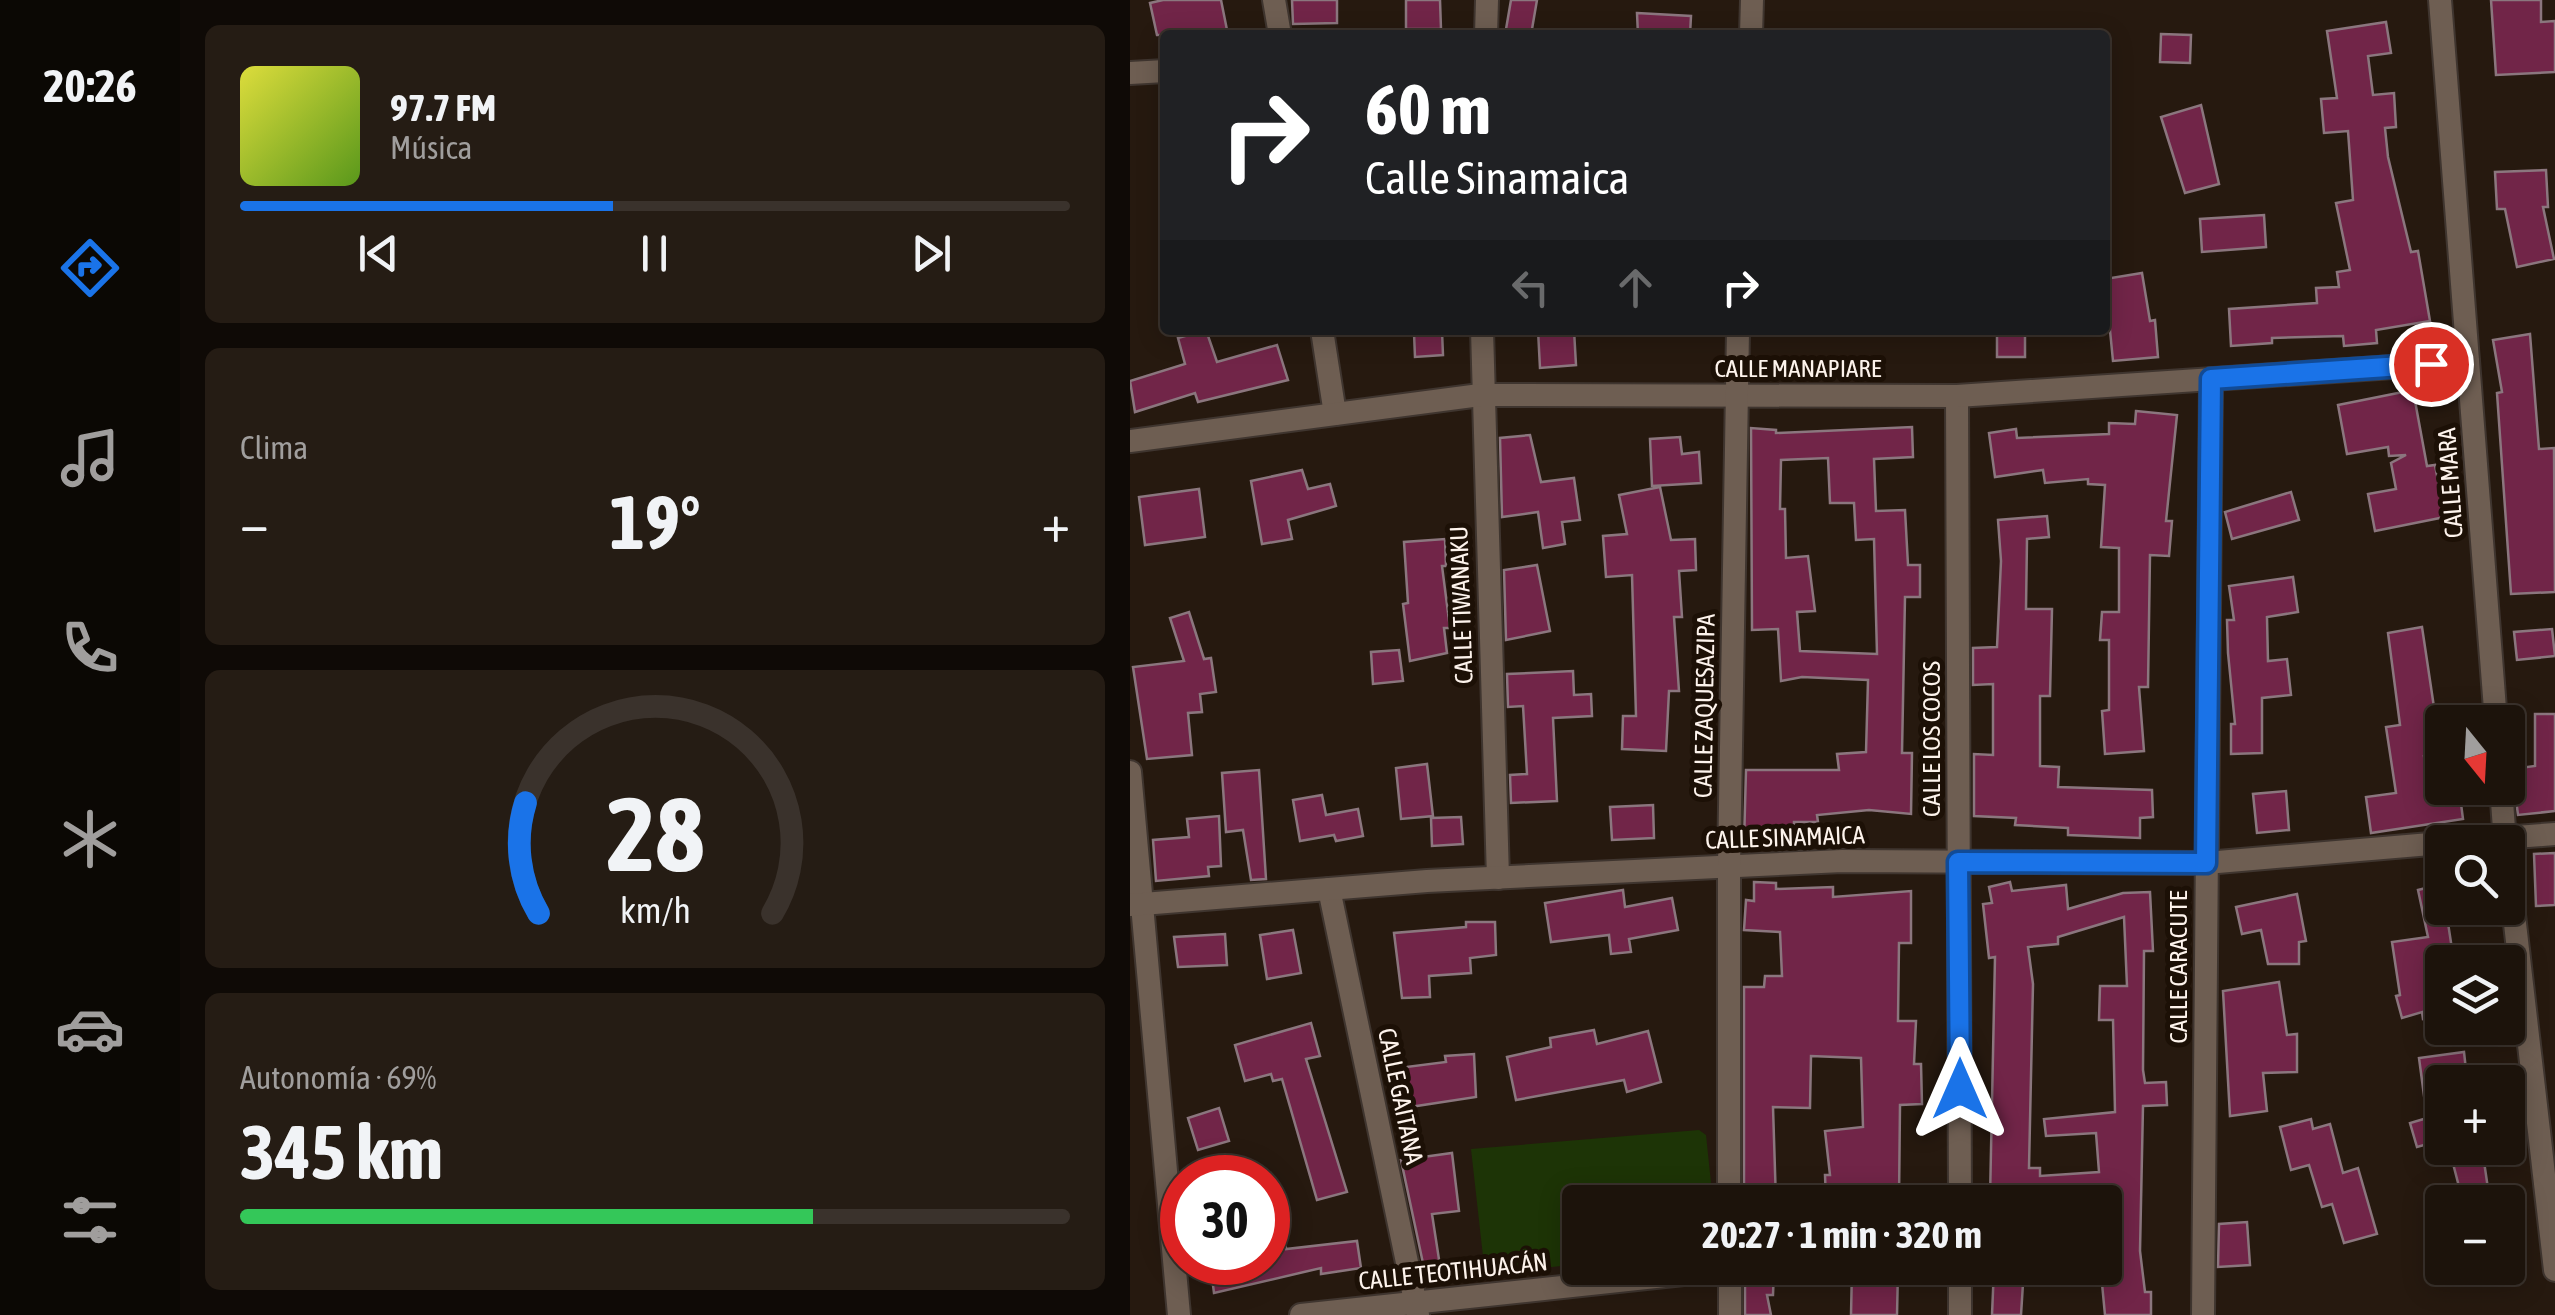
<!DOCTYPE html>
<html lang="es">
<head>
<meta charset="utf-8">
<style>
	body { margin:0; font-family:"Asap Condensed",sans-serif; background:#251c14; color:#f1f3f6; height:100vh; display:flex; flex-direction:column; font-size:38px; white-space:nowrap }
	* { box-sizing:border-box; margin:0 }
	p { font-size:32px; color:#a09e9d }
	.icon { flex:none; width:55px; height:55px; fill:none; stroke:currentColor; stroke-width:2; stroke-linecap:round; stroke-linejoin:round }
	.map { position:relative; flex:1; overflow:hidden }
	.side { display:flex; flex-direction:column; gap:25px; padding:25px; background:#0f0a06; width:950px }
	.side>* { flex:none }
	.top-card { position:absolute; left:30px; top:30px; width:950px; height:305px; border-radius:10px; box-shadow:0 5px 25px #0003,0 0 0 2px #3a322c; background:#202124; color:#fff; overflow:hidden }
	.needle { width:65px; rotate:162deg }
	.buttons { position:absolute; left:1295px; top:705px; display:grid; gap:20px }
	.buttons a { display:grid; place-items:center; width:100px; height:100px; border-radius:10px; background:#1c130b; box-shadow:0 5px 25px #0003,0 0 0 2px #3a322c; font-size:50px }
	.speed { position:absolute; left:30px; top:1155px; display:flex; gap:20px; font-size:50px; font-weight:700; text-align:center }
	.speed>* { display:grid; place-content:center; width:130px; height:130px; border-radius:50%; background:#1c130b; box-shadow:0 5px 25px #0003,0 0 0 2px #3a322c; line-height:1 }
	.speed .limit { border:15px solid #d22; background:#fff; color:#111 }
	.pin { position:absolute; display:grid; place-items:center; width:85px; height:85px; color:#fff; margin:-42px; border:5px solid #fff; border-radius:50%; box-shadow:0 2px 10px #0007 }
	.me { position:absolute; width:110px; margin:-55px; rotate:0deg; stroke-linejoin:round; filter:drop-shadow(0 0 8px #0008) }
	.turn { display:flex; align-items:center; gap:35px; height:210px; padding:0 40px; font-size:45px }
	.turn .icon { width:130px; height:130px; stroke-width:2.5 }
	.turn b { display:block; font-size:70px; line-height:85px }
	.lanes { display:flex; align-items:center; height:95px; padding:0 40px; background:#0003; justify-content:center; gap:50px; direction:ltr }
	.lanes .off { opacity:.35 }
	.big { font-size:75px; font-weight:700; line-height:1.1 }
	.side .tile { flex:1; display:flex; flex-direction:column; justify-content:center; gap:15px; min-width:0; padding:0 35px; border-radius:15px; background:#251c14 }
	.side .dial { align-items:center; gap:0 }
	.dial svg { height:260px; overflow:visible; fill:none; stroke:#3a322c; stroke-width:7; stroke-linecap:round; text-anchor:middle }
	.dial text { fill:#f1f3f6; stroke:none }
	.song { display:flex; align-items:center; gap:30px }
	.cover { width:120px; height:120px; border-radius:15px; background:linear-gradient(135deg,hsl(60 70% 55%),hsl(90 70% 35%)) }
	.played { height:10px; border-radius:5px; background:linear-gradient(90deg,#1a73e8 45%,#3a322c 45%) }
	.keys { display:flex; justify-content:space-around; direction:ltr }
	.heat { display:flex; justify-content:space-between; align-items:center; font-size:55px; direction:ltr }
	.charge { height:15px; border-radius:8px; background:linear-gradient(90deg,#34c759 69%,#3a322c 0) }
	.trip { position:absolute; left:432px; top:1185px; width:560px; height:100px; border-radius:10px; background:#1c130b; box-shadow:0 5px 25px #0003,0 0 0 2px #3a322c; font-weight:700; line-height:100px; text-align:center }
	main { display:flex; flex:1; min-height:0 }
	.tabs { display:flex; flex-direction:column; width:180px; justify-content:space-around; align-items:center; background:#0b0804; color:#a09e9d }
	.tabs .icon { width:70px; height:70px }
	.tabs .current { color:#1a73e8 }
	.tabs b { font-size:45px; color:#f1f3f6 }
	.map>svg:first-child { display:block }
	.green { fill:#1d3406 }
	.building { fill:#712548; stroke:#8b767e; stroke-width:2.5; fill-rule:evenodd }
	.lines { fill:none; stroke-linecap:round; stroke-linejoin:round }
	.minor-casing { stroke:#3f352f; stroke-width:26 }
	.minor { stroke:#6e5e52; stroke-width:22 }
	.route-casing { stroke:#114b97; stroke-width:25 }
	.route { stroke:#1a73e8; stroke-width:18 }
	.labels { text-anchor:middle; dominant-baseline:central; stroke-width:10; stroke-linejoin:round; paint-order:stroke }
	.street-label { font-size:25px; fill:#fdf3ec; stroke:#1c1006 }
</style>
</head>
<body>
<main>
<nav class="tabs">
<b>20:26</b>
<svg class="icon current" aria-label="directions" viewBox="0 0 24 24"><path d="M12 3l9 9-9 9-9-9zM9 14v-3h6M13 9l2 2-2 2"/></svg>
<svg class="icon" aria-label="music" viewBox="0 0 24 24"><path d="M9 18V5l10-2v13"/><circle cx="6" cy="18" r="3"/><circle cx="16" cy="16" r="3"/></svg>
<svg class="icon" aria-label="phone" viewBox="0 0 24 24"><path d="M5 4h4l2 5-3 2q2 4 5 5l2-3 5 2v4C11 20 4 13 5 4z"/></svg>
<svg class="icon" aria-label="climate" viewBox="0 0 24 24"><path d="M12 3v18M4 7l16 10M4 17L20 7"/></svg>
<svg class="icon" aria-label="car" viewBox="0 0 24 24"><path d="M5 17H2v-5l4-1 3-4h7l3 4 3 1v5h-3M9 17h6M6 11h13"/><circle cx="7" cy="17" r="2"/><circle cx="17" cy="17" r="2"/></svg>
<svg class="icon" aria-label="filters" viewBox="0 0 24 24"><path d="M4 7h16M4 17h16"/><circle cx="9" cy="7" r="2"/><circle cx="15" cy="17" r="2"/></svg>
</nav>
<section class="side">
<div class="tile">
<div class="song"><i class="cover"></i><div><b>97.7 FM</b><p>Música</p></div></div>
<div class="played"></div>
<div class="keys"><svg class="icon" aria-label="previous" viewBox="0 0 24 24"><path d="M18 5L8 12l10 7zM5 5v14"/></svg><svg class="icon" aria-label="pause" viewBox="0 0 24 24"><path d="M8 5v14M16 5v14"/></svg><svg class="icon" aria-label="next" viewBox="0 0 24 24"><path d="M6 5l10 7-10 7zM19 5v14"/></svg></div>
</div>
<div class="tile"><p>Clima</p>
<div class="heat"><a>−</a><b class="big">19°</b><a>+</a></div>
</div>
<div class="tile dial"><svg viewBox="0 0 100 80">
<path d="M14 69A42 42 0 1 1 86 69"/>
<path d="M14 69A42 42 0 0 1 10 35" stroke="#1a73e8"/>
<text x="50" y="56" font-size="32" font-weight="700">28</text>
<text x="50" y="72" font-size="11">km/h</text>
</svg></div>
<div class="tile"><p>Autonomía · 69%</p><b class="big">345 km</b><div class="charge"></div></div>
</section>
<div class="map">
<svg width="1425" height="1315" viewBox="0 0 1425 1315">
	<rect width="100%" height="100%" fill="#26190f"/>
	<polygon class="green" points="569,1130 576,1135 583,1202 450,1202 450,1264 355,1274 341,1149"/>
	<g class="building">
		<polygon points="33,0 91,0 98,35 27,35 20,3"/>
		<polygon points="162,0 207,0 207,23 163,24"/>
		<polygon points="276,0 310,0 311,29 276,29"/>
		<polygon points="381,0 407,0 401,35 375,35"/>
		<polygon points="1361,0 1411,0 1411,22 1425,21 1425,72 1366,75"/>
		<polygon points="507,13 561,16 560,35 508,35"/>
		<polygon points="1256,22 1261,53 1238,56 1243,95 1264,93 1266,127 1255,128 1258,157 1281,252 1288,251 1300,321 1246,330 1247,343 1214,346 1213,336 1142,338 1142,343 1101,346 1099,309 1187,303 1186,288 1209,287 1207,272 1220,270 1206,203 1223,200 1218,131 1194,133 1191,99 1207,98 1197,31"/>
		<polygon points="1031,34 1061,35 1060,63 1030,62"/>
		<polygon points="1071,105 1089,184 1055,193 1031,117"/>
		<polygon points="1416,170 1418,207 1413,207 1424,259 1387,267 1375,209 1367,209 1365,172"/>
		<polygon points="1134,215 1136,247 1072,252 1070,219"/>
		<polygon points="1012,273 1020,321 1025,320 1028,357 983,361 975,279"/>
		<polygon points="76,330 87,362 147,345 158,380 68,402 65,393 5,412 0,381 55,364 48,338"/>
		<polygon points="408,330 444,330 446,365 410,368"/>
		<rect x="867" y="330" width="28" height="27"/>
		<polygon points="312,331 313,355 285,357 284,333"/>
		<polygon points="1400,334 1409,449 1424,448 1425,592 1381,594 1367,393 1372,392 1363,340"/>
		<polygon points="1283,390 1297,466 1305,465 1315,517 1245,531 1238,494 1266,489 1261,463 1276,455 1259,456 1258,447 1217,454 1208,405"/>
		<polygon points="1006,411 1047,415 1036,521 1042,521 1039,556 1020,555 1018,687 1009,687 1014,751 975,754 972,711 979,710 979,640 970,640 972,612 989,612 989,548 971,547 975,485 958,484 958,479 915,483 913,470 865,477 859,433 886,429 887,438 979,434 979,423 1005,424"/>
		<path d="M782 427 783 457 744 459 746 511 775 510 778 565H790V597H775L772 753H782L781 814 739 810 687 815 688 822H664V833L638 834V844L614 843 616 770H709L707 754 736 752 738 680 672 677 651 681 648 629 622 630 621 428 646 430V433ZM698 458 700 503H724L726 540 744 539 747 654 670 651 667 612 685 611 678 556 656 558 655 509H650L651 460Z"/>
		<polygon points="400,435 411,482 444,478 450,520 432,522 435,544 413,548 408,512 372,517 370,438"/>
		<polygon points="550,437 552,454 569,452 571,483 522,486 520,439"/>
		<polygon points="172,470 178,489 200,484 206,506 158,520 162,539 132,544 121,481"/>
		<polygon points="530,487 541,540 565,539 566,570 549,571 552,617 544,617 549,691 539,691 536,751 492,749 493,716 506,716 502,575 476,577 473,536 497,534 489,495"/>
		<polygon points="69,489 75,537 15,545 9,497"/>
		<polygon points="1161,492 1169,520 1102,539 1095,512"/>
		<polygon points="917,516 919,537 897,539 896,609 922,609 920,696 910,696 910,766 929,767 928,787 1022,790 1023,817 1010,818 1010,838 938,835 938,828 885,825 886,818 844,816 844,754 863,755 863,684 843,685 843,648 867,647 871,561 868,520"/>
		<polygon points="315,539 316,566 312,566 320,628 314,628 317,653 280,661 273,604 278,603 274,542"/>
		<polygon points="407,565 420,631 376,640 374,570"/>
		<polygon points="1163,577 1168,612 1137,617 1138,661 1157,659 1161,695 1132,698 1132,753 1101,754 1101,724 1105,724 1098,653 1097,620 1104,620 1099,586"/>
		<polygon points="59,612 74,659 81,658 86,692 70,694 72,712 58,713 62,755 17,759 3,667 54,661 40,618"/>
		<polygon points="1292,627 1311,754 1294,756 1300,799 1330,796 1333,819 1241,833 1236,797 1266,793 1256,727 1270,725 1258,633"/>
		<polygon points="1422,629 1425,656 1387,660 1384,632"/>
		<polygon points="269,650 273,681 243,684 241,652"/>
		<polygon points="443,671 444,695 461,694 462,716 423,718 427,801 381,803 380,775 397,774 393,706 378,707 377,674"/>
		<polygon points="1405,714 1425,714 1425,811 1388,815 1382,769 1405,766"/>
		<polygon points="297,764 303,816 271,819 266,768"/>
		<polygon points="129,770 136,879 121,880 113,830 96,832 92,773"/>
		<polygon points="1156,791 1159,830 1127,833 1123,794"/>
		<polygon points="192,795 196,815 228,809 233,836 206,841 204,835 170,841 163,800"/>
		<polygon points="523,805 524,838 482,840 480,807"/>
		<polygon points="89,816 91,866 78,867 79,876 26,881 23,840 59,837 57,819"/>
		<polygon points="331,817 333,844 302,846 301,818"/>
		<polygon points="1425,853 1425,905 1406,906 1404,854"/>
		<polygon points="624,882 646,883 646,889 703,887 703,897 781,891 781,943 769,943 768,1021 786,1021 784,1064 791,1064 792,1104 770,1105 769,1201 696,1202 695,1175 700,1175 695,1131 733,1127 731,1058 681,1056 680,1108 643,1107 646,1202 614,1202 614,987 634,987 635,976 652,976 650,932 614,930 616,900 624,901"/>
		<path d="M880 882 882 891 936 885 938 909 993 893 1020 892 1023 951H1014L1013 1070 1015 1083 1036 1082 1037 1105 1013 1106 1010 1251 1015 1292H1021V1315H975L971 1273 982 1272 981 1200 860 1199 865 957 859 958 853 904 862 903 859 887ZM994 917 997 986H970L969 1020H983L985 1112 914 1119 916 1136 966 1133 969 1172 910 1176V1168H899L903 984 898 947 928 944V937Z"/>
		<polygon points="1312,884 1324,962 1312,962 1312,1016 1293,1019 1292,1012 1272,1018 1266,996 1270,995 1262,942 1298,937 1288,890"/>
		<polygon points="493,890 495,907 542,898 548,930 499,939 501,952 481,954 479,935 421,942 415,903"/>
		<polygon points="1167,894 1176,941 1169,942 1169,964 1138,964 1131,930 1112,934 1106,907"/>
		<polygon points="336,922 365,922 366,955 340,958 341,973 299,976 300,997 272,998 264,933 336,927"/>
		<polygon points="163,930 171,973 137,979 130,935"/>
		<polygon points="95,934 97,965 48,967 44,937"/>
		<polygon points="1149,982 1157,1035 1167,1034 1167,1072 1133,1073 1137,1111 1100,1116 1093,991"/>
		<polygon points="181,1023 190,1056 176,1059 217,1192 187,1200 152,1079 143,1081 141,1074 115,1081 105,1045"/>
		<polygon points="464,1030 467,1044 518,1031 531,1082 497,1092 494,1080 386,1100 377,1057 421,1047 420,1038"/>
		<polygon points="1334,1052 1337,1079 1312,1082 1312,1140 1287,1147 1280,1123 1297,1118 1289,1058"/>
		<polygon points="344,1054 346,1097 280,1107 276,1067 316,1062 315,1056"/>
		<polygon points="89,1108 99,1141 68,1150 58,1118"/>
		<polygon points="1181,1119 1183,1129 1200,1124 1213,1173 1228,1168 1247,1234 1214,1243 1202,1204 1192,1207 1179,1165 1161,1170 1150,1127"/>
		<polygon points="1319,1148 1352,1148 1360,1202 1333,1202"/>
		<polygon points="322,1153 329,1211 302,1214 312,1279 297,1282 271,1160"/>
		<polygon points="151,1209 156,1249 227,1241 231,1268 191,1274 191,1268 84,1293 80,1262 138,1262 138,1210"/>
		<polygon points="1117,1222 1120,1265 1088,1267 1089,1224"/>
		<polygon points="615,1268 644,1270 643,1295 637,1295 641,1315 615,1315"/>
		<polygon points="864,1268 894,1268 891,1315 862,1315"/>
		<polygon points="722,1269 768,1270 767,1315 721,1315"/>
	</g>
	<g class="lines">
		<g class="minor-casing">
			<g id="minor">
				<polyline points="144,0 150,35"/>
				<polyline points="1310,0 1366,722"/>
				<polyline points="356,35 357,0"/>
				<polyline points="621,35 622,0"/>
				<polyline points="0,73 35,71"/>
				<polyline points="192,330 205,414"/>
				<polyline points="352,330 368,878"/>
				<polyline points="827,396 830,1202"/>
				<polyline points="0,441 350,395 827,396 1338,362"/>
				<polyline points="0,772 49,1315"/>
				<polyline points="1371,788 1375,842"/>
				<polyline points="1319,842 1425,834"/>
				<polyline points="1378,863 1425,1270"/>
				<polyline points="199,889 288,1315"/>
				<polyline points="0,905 297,881 712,861 1076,863 1312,843"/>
				<polyline points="599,1202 599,866 608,330"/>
				<polyline points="600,1268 600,1315"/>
				<polyline points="830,1268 830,1315"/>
				<polyline points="171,1315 600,1269"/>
				<polyline points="1073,1315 1081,379"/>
			</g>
		</g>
		<use href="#minor" class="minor"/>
	</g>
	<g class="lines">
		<g class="route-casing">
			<polyline id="route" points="830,1089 828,862 1076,863 1081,379 1301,364"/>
		</g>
		<use href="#route" class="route"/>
	</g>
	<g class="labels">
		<g class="street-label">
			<text x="668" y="368">CALLE MANAPIARE</text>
			<text transform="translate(1320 483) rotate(-94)">CALLE MARA</text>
			<text transform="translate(331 605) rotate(-92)">CALLE TIWANAKU</text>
			<text transform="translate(574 706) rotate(-89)">CALLE ZAQUESAZIPA</text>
			<text transform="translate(801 739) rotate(-90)">CALLE LOS COCOS</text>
			<text transform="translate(655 837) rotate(-2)">CALLE SINAMAICA</text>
			<text transform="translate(1048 967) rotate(-90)">CALLE CARACUTE</text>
			<text transform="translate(271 1096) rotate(78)">CALLE GAITANA</text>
			<text transform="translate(323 1271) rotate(-6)">CALLE TEOTIHUACÁN</text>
		</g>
	</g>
</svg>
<div class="buttons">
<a><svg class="needle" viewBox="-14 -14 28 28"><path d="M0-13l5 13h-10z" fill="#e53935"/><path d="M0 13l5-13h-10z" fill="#a09e9d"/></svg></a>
<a><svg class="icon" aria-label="search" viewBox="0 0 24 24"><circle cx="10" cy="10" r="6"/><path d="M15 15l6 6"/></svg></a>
<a><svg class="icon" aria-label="layers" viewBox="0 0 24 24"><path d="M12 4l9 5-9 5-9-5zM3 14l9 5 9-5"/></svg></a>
<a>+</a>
<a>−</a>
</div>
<div class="speed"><div class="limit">30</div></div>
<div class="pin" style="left:1301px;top:364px;background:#d93025"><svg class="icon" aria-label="arrive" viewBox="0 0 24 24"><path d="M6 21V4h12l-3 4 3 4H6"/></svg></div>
<svg class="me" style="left:830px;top:1089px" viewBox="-20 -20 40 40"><path d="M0-17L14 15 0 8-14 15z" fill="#1a73e8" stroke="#fff" stroke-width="4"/></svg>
<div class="trip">20:27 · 1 min · 320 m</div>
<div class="top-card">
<div class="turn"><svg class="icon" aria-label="right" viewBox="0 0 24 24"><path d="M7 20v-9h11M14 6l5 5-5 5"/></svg><div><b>60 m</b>Calle Sinamaica</div></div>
<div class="lanes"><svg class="icon off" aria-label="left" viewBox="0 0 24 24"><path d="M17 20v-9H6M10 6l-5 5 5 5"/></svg><svg class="icon off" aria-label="ahead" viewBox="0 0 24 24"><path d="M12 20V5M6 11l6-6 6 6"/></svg><svg class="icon" aria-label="right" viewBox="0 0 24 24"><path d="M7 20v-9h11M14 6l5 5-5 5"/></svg></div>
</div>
</div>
</main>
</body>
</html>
